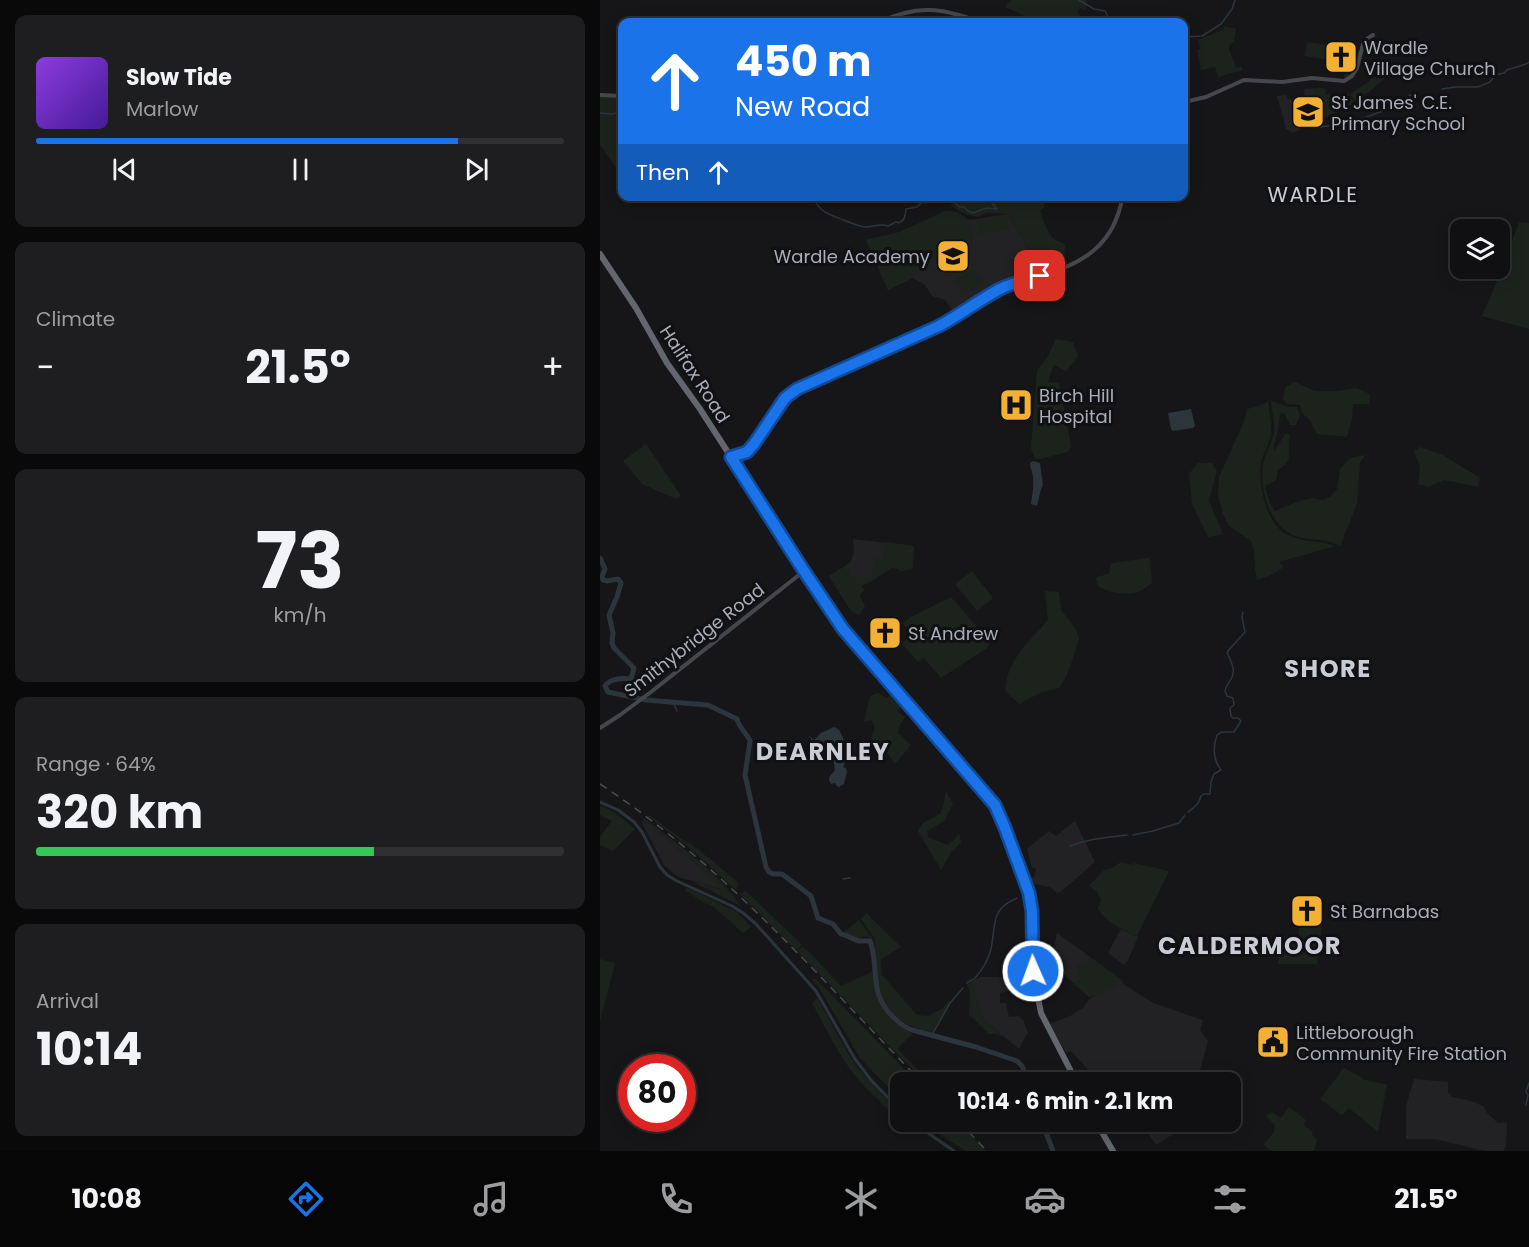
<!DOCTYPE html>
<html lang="en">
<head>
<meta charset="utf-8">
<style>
	body { margin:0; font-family:Poppins,sans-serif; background:#1e1e20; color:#f1f3f6; height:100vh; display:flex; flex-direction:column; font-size:22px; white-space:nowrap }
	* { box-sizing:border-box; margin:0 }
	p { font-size:20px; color:#9c9d9f }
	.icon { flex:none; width:33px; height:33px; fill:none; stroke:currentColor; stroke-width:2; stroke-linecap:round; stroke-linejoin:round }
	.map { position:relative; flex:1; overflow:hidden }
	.details { display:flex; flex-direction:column; gap:15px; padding:15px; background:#09090a; width:600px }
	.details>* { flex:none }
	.guide { position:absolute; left:18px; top:18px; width:570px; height:183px; border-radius:12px; box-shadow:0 3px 15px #0003,0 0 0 2px #303032; background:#1a73e8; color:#fff; overflow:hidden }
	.fabs { position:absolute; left:850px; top:219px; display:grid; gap:12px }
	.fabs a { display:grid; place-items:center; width:60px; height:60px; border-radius:12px; background:#101012; box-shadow:0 3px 15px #0003,0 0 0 2px #303032; font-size:30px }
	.speed { position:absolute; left:18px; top:1054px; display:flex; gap:12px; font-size:30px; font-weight:700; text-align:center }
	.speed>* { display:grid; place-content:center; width:78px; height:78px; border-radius:50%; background:#101012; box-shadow:0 3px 15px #0003,0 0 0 2px #303032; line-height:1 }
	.speed .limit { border:9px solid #d22; background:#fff; color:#111 }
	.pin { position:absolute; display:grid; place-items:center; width:51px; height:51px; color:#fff; margin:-26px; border-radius:12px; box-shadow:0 3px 9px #0006 }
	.me { position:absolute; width:66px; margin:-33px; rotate:358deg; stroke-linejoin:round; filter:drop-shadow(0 0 4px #0008) }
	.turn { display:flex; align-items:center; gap:21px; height:126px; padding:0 18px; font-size:27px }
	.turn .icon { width:78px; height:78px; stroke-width:2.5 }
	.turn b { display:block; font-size:42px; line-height:51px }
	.then { display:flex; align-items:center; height:57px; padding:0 18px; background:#0003; gap:12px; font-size:22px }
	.big { font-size:45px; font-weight:700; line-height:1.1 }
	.details .widget { flex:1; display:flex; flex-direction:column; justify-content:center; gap:9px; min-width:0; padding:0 21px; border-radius:12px; background:#1e1e20 }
	.details .dial { align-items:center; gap:0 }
	.dial b { font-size:78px; line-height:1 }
	.song { display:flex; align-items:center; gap:18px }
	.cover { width:72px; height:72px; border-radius:9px; background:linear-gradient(135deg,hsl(270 70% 55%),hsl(260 70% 35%)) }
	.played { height:6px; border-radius:3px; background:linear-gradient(90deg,#1a73e8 80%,#303032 80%) }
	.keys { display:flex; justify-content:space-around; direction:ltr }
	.heat { display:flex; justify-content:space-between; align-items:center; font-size:33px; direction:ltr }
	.charge { height:9px; border-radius:4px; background:linear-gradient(90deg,#34c759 64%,#303032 0) }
	.trip { position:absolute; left:290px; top:1072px; width:351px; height:60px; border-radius:12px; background:#101012; box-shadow:0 3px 15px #0003,0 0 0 2px #303032; font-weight:700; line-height:60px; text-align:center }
	.tab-bar { display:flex; height:96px; justify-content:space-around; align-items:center; background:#060607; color:#9c9d9f }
	.tab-bar .icon { width:42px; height:42px }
	.tab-bar .selected { color:#1a73e8 }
	.tab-bar b { font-size:27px; color:#f1f3f6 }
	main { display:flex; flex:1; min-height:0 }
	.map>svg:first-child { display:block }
	.built { fill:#222225 }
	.green { fill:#1c231d }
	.water { fill:#2c353c }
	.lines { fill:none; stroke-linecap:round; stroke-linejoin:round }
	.stream { stroke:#2c353c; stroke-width:1.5 }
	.canal { stroke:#2c353c; stroke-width:3 }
	.river { stroke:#2c353c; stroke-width:5 }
	.secondary { stroke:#45474d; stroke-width:4 }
	.highway { stroke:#63666e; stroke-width:6 }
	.rail { stroke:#4a4c52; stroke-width:1.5; stroke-dasharray:8 6; stroke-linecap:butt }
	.route-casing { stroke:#114b97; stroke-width:15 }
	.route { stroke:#1a73e8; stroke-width:10 }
	.labels { text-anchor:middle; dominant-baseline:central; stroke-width:6; stroke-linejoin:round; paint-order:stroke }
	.poi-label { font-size:18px; fill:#a8adb8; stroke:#111113; text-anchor:start }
	.street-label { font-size:18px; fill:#a8adb8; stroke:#111113 }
	.quarter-label { font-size:21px; letter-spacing:1.5px; fill:#c9ccd4; stroke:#111113 }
	.district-label { font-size:24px; font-weight:bold; letter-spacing:1.5px; fill:#c9ccd4; stroke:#111113 }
</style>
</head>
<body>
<main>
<section class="details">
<div class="widget">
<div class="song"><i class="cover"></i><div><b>Slow Tide</b><p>Marlow</p></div></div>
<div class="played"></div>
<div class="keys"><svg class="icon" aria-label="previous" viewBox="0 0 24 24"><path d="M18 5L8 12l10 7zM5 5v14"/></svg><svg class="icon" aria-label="pause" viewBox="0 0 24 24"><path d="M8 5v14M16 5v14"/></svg><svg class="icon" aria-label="next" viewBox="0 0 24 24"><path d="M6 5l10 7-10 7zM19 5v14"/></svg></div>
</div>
<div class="widget"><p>Climate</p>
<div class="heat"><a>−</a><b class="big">21.5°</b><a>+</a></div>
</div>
<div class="widget dial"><b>73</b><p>km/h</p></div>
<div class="widget"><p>Range · 64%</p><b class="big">320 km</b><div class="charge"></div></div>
<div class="widget"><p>Arrival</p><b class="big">10:14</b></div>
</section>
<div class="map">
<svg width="929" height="1151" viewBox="0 0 929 1151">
	<rect width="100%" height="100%" fill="#161618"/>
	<g class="built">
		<polygon points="725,88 726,95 748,93 754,103 693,133 686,129 677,96 687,94 687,98 692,100 705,98 704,89"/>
		<polygon points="345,211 357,212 369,220 408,214 442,272 396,287 355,314 345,300 332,296 325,285 313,278 288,290 266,240 300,232"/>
		<polygon points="253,539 314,546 313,569 301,571 293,567 270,582 261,586 264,590 259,595 265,606 259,615 251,611 229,576 247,565 251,560 254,552"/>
		<polygon points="43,820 97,865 122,887 121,889 78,877 64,865 42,823"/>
		<polygon points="475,821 495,862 458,894 450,887 429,883 428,879 434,877 436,870 434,867 432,868 427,849 449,831 456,836"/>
		<polygon points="521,929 538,937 528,960 524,965 508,953"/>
		<polygon points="457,933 523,981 522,983 543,997 556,1004 603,1020 600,1030 608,1041 600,1070 608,1083 500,1083 471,1051 466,1053 450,1024 470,1016 484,1007 489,999 497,995 489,997 451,963"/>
		<polygon points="380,977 411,977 414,990 400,993 400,1003 406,1003 409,1017 418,1016 423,1020 428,1032 419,1049 385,1021 370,982"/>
		<polygon points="814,1079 848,1082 848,1093 852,1097 868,1100 883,1106 887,1113 898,1123 907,1122 906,1144 904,1151 885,1151 835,1139 806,1139 806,1106"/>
		<polygon points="505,1122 584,1122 586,1126 556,1145 547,1132 544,1134 539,1126 526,1129 506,1125"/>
	</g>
	<g class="green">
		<polygon points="411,0 485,0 487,2 486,10 481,8 478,9 478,14 488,21 488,22 435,22 434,20 405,7"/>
		<polygon points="625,26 636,29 634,41 629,46 629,50 636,67 642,67 642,70 618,77 615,67 601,70 597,50 600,49 598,40 623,30"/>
		<path d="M707 42 760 51C757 62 755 72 744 78L745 71 729 69V60L705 56Z"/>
		<polygon points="786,66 791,73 769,92 755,101 750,94 768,82"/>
		<polygon points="725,88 726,95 748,93 754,103 716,122 714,112 718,111 713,89"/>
		<polygon points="0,96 22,97 22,163 15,167 0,144"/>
		<path d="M354 197H370L377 204 385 197H445L444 208 440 210 441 214C444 221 448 236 456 240 459 242 462 242 465 244L464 265 442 272 408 214 387 213 378 217 365 214 351 206Z"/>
		<path d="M345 211C366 213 369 219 376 238L318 272 312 278 288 290 266 240 300 232Z"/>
		<polygon points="407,216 409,229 378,234 376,221"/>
		<polygon points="919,222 929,223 929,329 882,316 900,274"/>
		<polygon points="376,268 385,283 362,296 353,280"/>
		<polygon points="456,339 473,342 478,356 466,371 454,365 448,382 459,383 471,446 468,452 436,460 431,449 437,370 447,358"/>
		<polygon points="695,382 715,391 736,391 756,388 770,394 769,404 753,404 752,419 747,437 717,434 709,419 702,413 700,405 688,404 683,400 685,387"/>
		<path d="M668 401C669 411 672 423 671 433 670 443 663 453 661 463 658 485 666 523 686 534 702 543 720 540 736 546L679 562 684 567 671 575 657 580 655 569 654 550 651 541 629 526 623 514 618 495 619 477 645 419 647 409 662 405Z"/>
		<path d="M671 401 689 407H697L700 415 696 425H690L685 414 681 413C678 420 679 428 677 435 676 441 673 444 674 451L686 433 690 435C687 452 695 460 678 470L676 480 665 486 670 503 675 511 694 503 712 498 723 500 731 496 737 489 740 469 750 458 765 455 760 463 757 504 740 546C725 536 703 543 687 532 667 517 660 487 663 464 665 453 672 444 674 433 675 423 672 411 671 401Z"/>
		<polygon points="46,444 81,496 76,499 42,484 23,461"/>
		<polygon points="820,447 843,455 880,478 878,487 844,480 828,487 818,484 820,466 814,451"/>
		<polygon points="598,463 612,463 617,471 609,501 623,534 608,537 592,504 589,474"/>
		<polygon points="285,542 314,546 313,569 301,571 293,567 270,582 261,586 264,590 259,595 265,606 259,615 251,611 229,576 247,565 252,576 272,579 274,558 282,559"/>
		<path d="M550 558 552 583C548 586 544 589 540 591 528 597 508 592 497 586L496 577 509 574 511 563Z"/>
		<polygon points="372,571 393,598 377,611 355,584"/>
		<path d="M445 591 459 592 461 610 476 629 479 638 470 667 464 681 459 688 442 692 419 704 405 691C407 659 429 642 448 620Z"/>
		<polygon points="351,597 390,642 387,648 341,678 324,658 318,662 302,644 311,634 303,623 311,617"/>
		<path d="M278 693 287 698 292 694 302 704 297 711 305 717 298 728 299 730 297 732 311 745 295 764 288 754C273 750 266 744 275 729L272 720 264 722 270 696Z"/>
		<polygon points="346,791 353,804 344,821 327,831 328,837 347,845 354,840 359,833 361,843 352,851 341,870 318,831 323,823 340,814 343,807"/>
		<path d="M0 806C14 811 24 819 35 829L13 851 0 845V837L12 821 0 815Z"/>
		<polygon points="49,815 87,843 90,843 139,883 136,890 85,844 48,816"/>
		<path d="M44 818C75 842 120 874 141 906L95 883V882L120 889 122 887 97 865 43 820Z"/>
		<path d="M521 862 532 865 533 863 569 871 537 936C525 930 504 922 498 908L501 900 497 892 489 886 504 870 512 868Z"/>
		<polygon points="88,888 137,912 151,927 143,933 114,907 98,899 85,890"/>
		<polygon points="145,890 202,945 196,950 139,893 143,893"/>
		<path d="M266 913 301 947 281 959 282 975 317 1015 328 1016 342 1009 349 1000 350 1002 349 1006 333 1032C310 1028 291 1019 281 997L280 999 278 993 274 951 269 937 265 936 257 940 241 933 247 930 259 920 271 936 277 949 274 938 261 919Z"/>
		<polygon points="700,920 722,924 717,964 678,964 683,936 698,938"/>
		<path d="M202 947 209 952 241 986 273 971C276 1005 282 1016 312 1034L297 1049 323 1075 329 1069 342 1083H326L197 951Z"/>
		<polygon points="490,957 523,981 515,988 489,997 473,983 481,978 476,967 480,963 483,965"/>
		<polygon points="0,959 15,963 0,1021"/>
		<polygon points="212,979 216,979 318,1083 300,1083 300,1100 260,1058 221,991"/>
		<polygon points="370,982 385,1021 404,1037 396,1034 389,1034 369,1014 370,994 367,984"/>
		<path d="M217 998 248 1053 257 1067 300 1114V1122C289 1110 278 1100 267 1089 243 1065 228 1032 212 1003Z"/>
		<polygon points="744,1068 761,1077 761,1079 787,1085 778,1132 749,1108 742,1115 720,1099"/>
		<polygon points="689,1107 706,1120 704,1125 713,1132 712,1135 717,1139 714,1151 671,1151 666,1147 664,1144 674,1132 675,1125 666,1116 671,1112 681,1118"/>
		<polygon points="320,1122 357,1122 386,1151 366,1151"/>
	</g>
	<g class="water">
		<polygon points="591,409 595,426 593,428 573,431 571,429 568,413"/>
		<path d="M433 461 440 463 443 485 441 489 437 506 431 504C432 495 435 482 432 472 431 469 430 466 430 463Z"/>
		<path d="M234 727C241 730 241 734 244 740L249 741 246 743H250L252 745 255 744 252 746 243 745 242 747 244 756 246 755 247 758 243 767 246 768 247 772 244 784 239 787 237 786 235 783 231 784C226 777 232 775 235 770 234 763 233 756 229 751H222L208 747 210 745 215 744 208 735 214 740 221 733Z"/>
	</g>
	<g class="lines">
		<g class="stream">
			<polyline points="479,0 494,9 505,11 511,22"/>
			<polyline points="584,37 602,36 621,24 632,9 635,0"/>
			<polyline points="842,89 855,87 878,87 890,82 895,75 904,73 907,70 926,64 929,62"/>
			<polyline points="0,113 13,114 22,111"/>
			<polyline points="760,118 764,118 788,109 794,108 806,98 814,93"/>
			<polyline points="742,122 755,118"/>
			<polyline points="717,125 721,127 735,125"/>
			<path d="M212 196C221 214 229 214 246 221 252 223 258 226 265 227 273 227 280 223 288 226L296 222 299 223C305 220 305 216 306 209L317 207 322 202 325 203 327 202 328 198 325 196"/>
			<path d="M343 196 346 200 347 199 356 201V204L360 207H364C373 218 376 210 387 208 391 208 394 209 397 209L392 203 393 197 395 196"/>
			<polyline points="421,196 424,196"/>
			<polyline points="73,702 77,711"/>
			<path d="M588 812C594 807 599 805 601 796L604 794H610L611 782 614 774 621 770C613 760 613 747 617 735L622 732H634L641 721 638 718H633L631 716 630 708 634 705 633 698 627 696 625 691C626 685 630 682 632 677 636 669 630 660 627 652L645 632 642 617 643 612"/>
			<polyline points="533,835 553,831 579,823 585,815"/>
			<path d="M470 846C487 839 509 837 527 835"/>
			<polyline points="243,879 250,878"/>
			<path d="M367 983C369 981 372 980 375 978 382 971 389 958 391 949 396 925 390 909 417 898"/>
			<polyline points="332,1035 350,1003 363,988"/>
			<polyline points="926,1105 928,1095 926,1092 929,1083"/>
		</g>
		<g class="canal">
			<polyline points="0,802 18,810 34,822 42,832 60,867 67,875 77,881 132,906 143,913 156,924 216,991 255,1059 271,1080 300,1110"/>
			<polyline points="312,1122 354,1151"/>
		</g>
		<g class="river">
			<path d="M0 558 5 569 2 576 3 580 7 581 18 579 21 583 17 597 9 615 13 633 12 643 14 648 34 668 31 679C22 678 11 678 5 686L8 692 46 700 108 705 137 719C139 728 147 733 150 741L145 775 166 867 169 872 173 874H182L211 896 218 918 233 924 241 934 247 936 258 941H270C280 969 268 993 293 1017 299 1023 304 1027 312 1030L376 1047 417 1061 422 1066 429 1083"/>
			<polyline points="442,1122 453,1151"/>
		</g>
		<g class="secondary">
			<path d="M278 22C287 19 296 15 305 13 332 5 357 14 381 22"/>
			<polyline points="0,95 22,96"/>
			<polyline points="584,102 606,97 644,80 682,82 712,78 744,81 752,76 757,68 763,44 767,39 773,35"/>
			<polyline points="131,457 147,452"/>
			<path d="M137 467 185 398 197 389C244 369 292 349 339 327 361 316 379 299 401 289 433 274 463 275 493 251 511 236 518 219 523 196"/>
			<polyline points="0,728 20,715 51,692 204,571"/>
		</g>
		<g class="highway">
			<polyline points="0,254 36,308 67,363 100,409 235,618 269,660 294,686 395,805 405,828 429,893 432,911 433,972 441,1013 477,1083"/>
			<polyline points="496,1122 513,1151"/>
		</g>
		<g class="rail">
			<path d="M0 784C125 866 219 978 323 1083"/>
			<polyline points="359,1122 387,1151"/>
		</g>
	</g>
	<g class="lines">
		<g class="route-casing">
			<path id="route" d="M433 971 432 911 429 893 405 828 395 805 243 629 204 571 131 457 147 452 154 444 185 398 197 389 339 326C360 315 379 300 400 289 412 283 426 280 440 276"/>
		</g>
		<use href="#route" class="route"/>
	</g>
	<defs>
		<g id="church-square" transform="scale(1.725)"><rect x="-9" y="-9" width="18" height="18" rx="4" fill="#f2b134" stroke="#111113"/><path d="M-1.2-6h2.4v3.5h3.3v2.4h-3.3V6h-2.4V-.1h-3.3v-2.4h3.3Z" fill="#111"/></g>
		<g id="school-square" transform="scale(1.725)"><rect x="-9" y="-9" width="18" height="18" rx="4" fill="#f2b134" stroke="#111113"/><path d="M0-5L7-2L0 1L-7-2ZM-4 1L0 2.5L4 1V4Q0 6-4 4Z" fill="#111"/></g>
		<g id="hospital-square" transform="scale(1.725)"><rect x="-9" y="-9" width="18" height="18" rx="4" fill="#f2b134" stroke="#111113"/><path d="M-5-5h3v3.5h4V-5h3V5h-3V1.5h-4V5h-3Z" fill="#111"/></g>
		<g id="civic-square" transform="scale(1.725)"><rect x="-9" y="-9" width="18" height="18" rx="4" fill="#f2b134" stroke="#111113"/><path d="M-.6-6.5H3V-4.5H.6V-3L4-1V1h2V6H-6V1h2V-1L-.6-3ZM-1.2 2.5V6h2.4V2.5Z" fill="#111"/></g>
	</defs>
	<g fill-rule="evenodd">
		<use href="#church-square" x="741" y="57"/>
		<use href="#school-square" x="708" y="112"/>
		<use href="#school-square" x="353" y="256"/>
		<use href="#hospital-square" x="416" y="405"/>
		<use href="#church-square" x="285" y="633"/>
		<use href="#church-square" x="707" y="911"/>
		<use href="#civic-square" x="673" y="1042"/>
	</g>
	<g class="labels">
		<g class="poi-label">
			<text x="764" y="47">Wardle<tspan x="764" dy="21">Village Church</tspan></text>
			<text x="731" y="102">St James' C.E.<tspan x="731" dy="21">Primary School</tspan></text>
			<text x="330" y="256" text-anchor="end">Wardle Academy</text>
			<text x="439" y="395">Birch Hill<tspan x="439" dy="21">Hospital</tspan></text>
			<text x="308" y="633">St Andrew</text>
			<text x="730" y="911">St Barnabas</text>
			<text x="696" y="1032">Littleborough<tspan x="696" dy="21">Community Fire Station</tspan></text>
		</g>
		<g class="street-label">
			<text transform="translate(95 374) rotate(57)">Halifax Road</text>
			<text transform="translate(94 640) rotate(-38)">Smithybridge Road</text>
		</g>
		<g class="quarter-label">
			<text x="713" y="194">WARDLE</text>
		</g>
		<g class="district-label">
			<text x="728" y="668">SHORE</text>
			<text x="223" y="751">DEARNLEY</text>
			<text x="650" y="945">CALDERMOOR</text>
		</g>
	</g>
</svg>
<div class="fabs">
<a><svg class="icon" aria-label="layers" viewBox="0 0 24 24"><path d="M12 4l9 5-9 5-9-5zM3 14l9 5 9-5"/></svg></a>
</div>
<div class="speed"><div class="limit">80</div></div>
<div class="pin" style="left:440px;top:276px;background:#d93025"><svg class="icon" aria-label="arrive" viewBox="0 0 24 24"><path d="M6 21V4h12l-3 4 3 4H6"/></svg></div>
<svg class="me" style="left:433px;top:971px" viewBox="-20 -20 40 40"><circle r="17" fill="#1a73e8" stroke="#fff" stroke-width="3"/><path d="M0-11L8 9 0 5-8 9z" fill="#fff"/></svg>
<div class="trip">10:14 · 6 min · 2.1 km</div>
<div class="guide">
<div class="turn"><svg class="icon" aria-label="ahead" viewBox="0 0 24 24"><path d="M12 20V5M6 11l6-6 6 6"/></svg><div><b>450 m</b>New Road</div></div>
<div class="then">Then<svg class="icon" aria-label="ahead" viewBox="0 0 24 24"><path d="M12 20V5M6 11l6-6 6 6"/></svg></div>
</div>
</div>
</main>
<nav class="tab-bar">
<b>10:08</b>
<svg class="icon selected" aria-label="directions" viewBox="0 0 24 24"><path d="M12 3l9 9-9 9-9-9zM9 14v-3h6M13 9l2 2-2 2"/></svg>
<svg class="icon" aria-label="music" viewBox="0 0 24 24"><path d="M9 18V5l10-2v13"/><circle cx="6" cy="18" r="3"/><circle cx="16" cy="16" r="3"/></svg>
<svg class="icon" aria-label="phone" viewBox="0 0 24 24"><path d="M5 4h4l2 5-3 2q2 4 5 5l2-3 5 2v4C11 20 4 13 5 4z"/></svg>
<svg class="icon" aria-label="climate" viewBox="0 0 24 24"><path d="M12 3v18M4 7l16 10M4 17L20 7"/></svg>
<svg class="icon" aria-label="car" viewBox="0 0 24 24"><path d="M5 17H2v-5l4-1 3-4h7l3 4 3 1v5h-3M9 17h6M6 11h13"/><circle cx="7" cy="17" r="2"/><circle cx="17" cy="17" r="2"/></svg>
<svg class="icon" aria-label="filters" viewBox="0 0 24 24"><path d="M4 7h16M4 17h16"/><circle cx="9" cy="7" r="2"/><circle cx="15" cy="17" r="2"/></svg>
<b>21.5°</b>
</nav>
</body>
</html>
